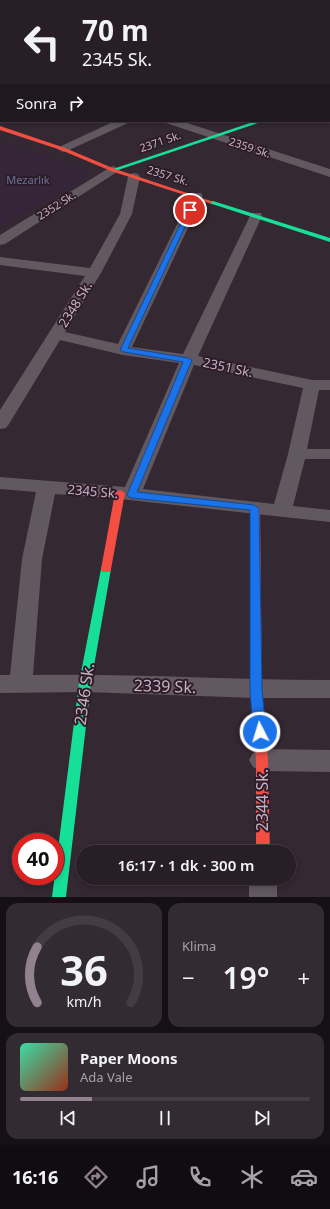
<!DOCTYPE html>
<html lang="tr">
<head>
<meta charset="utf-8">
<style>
	body { margin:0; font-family:"Noto Sans",sans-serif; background:#332b32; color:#f1f3f6; height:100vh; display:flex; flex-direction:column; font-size:15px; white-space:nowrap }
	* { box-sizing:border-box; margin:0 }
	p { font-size:13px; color:#a4a2a7 }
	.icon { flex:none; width:22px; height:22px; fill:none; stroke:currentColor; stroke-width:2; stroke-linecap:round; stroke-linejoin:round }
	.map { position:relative; height:897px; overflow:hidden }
	.drawer { display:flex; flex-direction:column; gap:6px; padding:6px; background:#151015; flex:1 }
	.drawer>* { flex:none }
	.top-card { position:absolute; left:0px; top:0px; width:330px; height:122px; box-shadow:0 2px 6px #0003,0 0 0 1px #433c43; background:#271e26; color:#f1f3f6; overflow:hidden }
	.speed { position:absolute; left:12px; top:833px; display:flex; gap:8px; font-size:20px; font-weight:700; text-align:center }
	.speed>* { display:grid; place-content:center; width:52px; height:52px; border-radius:50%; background:#271e26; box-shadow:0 2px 6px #0003,0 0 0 1px #433c43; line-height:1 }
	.speed .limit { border:6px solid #d22; background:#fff; color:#111 }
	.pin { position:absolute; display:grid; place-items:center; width:34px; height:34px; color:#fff; margin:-17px; border:2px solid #fff; border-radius:50%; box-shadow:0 1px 4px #0007 }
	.me { position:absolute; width:44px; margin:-22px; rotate:355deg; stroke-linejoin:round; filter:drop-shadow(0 0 3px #0008) }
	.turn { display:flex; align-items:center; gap:14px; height:84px; padding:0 16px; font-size:18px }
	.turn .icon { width:52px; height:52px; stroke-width:2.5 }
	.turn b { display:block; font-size:28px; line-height:34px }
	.then { display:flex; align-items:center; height:38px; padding:0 16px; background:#0003; gap:8px; font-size:15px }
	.big { font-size:30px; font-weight:600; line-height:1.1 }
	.drawer .tile { flex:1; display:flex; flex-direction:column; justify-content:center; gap:6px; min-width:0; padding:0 14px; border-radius:12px; background:#332b32 }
	.drawer .dial { align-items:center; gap:0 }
	.dial svg { height:104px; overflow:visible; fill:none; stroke:#433c43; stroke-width:7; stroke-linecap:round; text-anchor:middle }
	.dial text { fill:#f1f3f6; stroke:none }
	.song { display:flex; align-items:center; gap:12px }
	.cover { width:48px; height:48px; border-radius:6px; background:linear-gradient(135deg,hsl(160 70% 55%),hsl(10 70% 35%)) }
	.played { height:4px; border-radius:2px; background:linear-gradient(90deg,#92828f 25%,#433c43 25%) }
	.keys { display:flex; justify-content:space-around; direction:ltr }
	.heat { display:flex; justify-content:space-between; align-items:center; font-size:22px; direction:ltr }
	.drawer .tiles { flex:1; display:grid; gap:6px; grid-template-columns:1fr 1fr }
	.tile:last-child { grid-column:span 2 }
	.trip { position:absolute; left:76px; top:845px; width:220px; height:40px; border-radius:20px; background:#271e26; box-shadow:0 2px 6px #0003,0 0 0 1px #433c43; font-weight:600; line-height:40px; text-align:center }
	.dock { display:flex; height:64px; justify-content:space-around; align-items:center; background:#100c0f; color:#a4a2a7 }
	.dock .icon { width:28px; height:28px }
	.dock .active { color:#92828f }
	.dock b { font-size:18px; color:#f1f3f6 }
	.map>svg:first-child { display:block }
	.green { fill:#342539 }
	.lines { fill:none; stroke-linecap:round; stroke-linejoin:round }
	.street { fill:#625860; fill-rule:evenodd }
	.fast { fill:#16e098; fill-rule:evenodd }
	.slow { fill:#ffcf43; fill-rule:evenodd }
	.jam { fill:#f24e42; fill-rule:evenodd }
	.wall { fill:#51454f }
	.building { fill:#5d515b; stroke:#6e606b }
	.route { fill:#1a73e8; stroke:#114b97 }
	.labels { text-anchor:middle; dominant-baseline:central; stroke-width:4; stroke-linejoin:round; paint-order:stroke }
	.far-street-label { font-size:11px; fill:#c5b2c1; stroke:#2e1c2b }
	.far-park-label { font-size:11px; fill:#6a7195; stroke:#2e1c2b }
	.street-label { font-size:13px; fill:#c5b2c1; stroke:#2e1c2b }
	.near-street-label { font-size:16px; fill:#c5b2c1; stroke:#2e1c2b }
</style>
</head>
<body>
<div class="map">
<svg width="330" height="897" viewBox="0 0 330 897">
	<rect width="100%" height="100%" fill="#342832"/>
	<polygon class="green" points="0,140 86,169 93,175 0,227"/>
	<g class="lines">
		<g class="street">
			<polygon points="57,0 75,0 76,1 58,1"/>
			<polygon points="315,0 330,0 330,3 329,1"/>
			<rect x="0" y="3" width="1" height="4"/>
			<rect x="0" y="20" width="1" height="6"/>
			<rect x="329" y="28" width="1" height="6"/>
			<rect x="0" y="34" width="1" height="6"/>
			<rect x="0" y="49" width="1" height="6"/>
			<rect x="0" y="80" width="1" height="6"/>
			<polygon points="0,109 1,109 0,116"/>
			<polygon points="115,121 129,121 128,123 67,151 63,152 57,149 59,147"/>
			<polygon points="165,121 181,121 330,169 330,177 166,123"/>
			<polygon points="113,166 117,168 119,170 117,172 5,244 0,245 0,235 109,168"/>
			<path d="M134 173 138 174 140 177 132 214 101 273 65 332 118 344 191 196 193 193H201L203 196 132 347 183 354 250 216 251 213H261L262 216 198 356 312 380H330V390H319L307 449H330V459H305L293 506 330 510V522L120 499 55 494 42 559 33 675C132 673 231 680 330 680V698H256L85 692 0 693V675H10L22 559 36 492 0 489V477L125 487 179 363 123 355 60 340 9 424 6 428 0 429V410L85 276 0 265V257L90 268 120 214 128 177 130 174ZM194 365 303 388 288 454 274 504 143 489Z"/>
			<polygon points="262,749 330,750 330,772 262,771 253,767 249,760 253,753"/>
			<rect x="249" y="878" width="28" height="19"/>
		</g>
		<g class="fast">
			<polygon points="256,121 264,121 115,171 110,170"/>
			<polygon points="209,201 213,201 330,238 330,242 209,203"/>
			<polygon points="106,565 110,566 111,569 91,683 66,897 52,897 79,683 101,569 102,566"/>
		</g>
		<rect class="slow" x="329" y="99" width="1" height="4"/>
		<g class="jam">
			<polygon points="0,126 65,148 115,169 214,202 209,203 111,171 61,150 0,130"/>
			<polygon points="120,490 125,493 111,569 110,572 102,572 101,569 115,493"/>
			<polygon points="255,505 260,508 262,689 268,760 270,852 256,852 256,760 250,689 250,508"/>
		</g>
	</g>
	<rect class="wall" x="329" y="44" width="1" height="16"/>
	<rect class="building" x="329" y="44" width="1" height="10"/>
	<polygon class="route" points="190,208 193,210 128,348 188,358 192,360 137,492 254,505 259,508 262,689 266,732 264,735 260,737 255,735 253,732 250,689 250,510 131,498 127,495 183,362 124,352 120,350 187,210"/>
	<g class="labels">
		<g class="far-street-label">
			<text transform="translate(160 141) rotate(-19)">2371 Sk.</text>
			<text transform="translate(250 147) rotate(18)">2359 Sk.</text>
			<text transform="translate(168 175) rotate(17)">2357 Sk.</text>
			<text transform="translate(56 205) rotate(-32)">2352 Sk.</text>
		</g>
		<g class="far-park-label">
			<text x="28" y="179">Mezarlık</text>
		</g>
		<g class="street-label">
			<text transform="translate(75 304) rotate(-58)">2348 Sk.</text>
			<text transform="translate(228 367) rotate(12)">2351 Sk.</text>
			<text transform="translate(93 491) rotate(5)">2345 Sk.</text>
		</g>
		<g class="near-street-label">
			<text transform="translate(165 686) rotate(2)">2339 Sk.</text>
			<text transform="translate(84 694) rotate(-82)">2346 Sk.</text>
			<text transform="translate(262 800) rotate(-90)">2344 Sk.</text>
		</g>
	</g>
</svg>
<div class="speed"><div class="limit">40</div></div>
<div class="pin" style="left:190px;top:210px;background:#d93025"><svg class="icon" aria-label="arrive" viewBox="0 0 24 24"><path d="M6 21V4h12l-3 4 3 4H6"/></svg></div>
<svg class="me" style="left:260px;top:732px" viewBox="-20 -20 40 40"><circle r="17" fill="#1a73e8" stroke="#fff" stroke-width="3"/><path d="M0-11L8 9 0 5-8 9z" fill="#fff"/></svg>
<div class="trip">16:17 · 1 dk · 300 m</div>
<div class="top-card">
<div class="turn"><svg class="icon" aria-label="left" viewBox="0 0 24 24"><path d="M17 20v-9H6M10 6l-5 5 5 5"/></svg><div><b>70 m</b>2345 Sk.</div></div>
<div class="then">Sonra<svg class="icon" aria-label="right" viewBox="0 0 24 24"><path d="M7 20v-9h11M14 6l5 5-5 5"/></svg></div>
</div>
</div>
<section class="drawer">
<div class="tiles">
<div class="tile dial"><svg viewBox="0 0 100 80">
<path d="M14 69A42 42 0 1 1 86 69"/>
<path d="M14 69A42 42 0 0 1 14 26" stroke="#92828f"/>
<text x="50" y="56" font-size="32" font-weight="700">36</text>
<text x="50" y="72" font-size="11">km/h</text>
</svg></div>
<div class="tile"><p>Klima</p>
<div class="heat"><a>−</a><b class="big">19°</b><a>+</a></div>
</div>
<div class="tile">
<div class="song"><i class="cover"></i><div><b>Paper Moons</b><p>Ada Vale</p></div></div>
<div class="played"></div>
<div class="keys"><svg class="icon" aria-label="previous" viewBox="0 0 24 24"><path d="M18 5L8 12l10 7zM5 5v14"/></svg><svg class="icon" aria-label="pause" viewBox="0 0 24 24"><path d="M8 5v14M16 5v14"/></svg><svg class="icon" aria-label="next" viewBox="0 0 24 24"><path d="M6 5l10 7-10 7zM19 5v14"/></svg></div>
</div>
</div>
</section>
<nav class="dock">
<b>16:16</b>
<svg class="icon active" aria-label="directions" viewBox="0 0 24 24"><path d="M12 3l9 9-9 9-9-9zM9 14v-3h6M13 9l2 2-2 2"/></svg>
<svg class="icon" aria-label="music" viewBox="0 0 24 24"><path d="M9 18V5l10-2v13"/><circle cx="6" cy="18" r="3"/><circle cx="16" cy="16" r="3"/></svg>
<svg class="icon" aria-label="phone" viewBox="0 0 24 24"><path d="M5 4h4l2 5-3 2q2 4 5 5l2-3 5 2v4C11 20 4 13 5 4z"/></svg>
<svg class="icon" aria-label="climate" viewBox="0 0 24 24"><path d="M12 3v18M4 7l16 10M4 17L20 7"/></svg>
<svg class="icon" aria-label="car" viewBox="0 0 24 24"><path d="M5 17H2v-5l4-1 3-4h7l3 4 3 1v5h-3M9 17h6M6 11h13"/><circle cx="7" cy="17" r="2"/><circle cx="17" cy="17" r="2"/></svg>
</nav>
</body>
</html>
